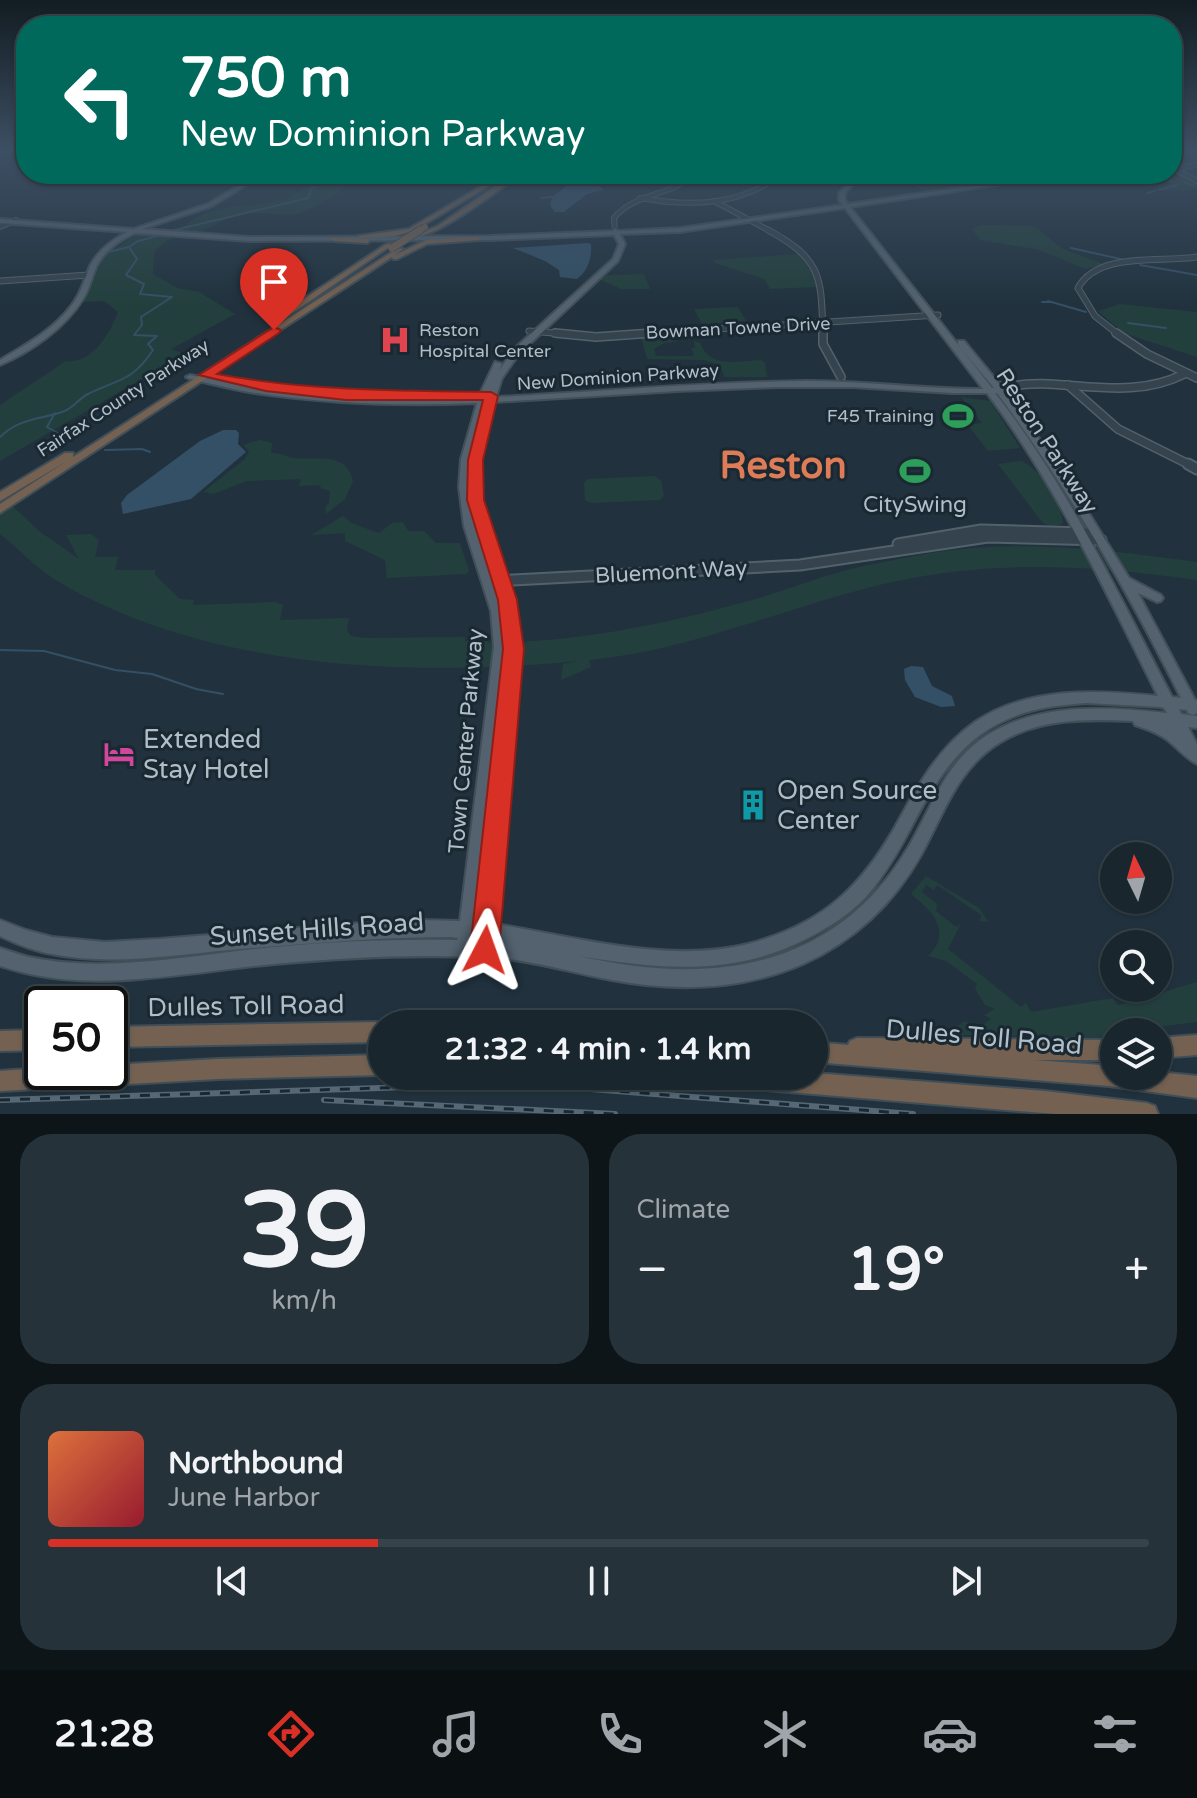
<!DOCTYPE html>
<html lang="en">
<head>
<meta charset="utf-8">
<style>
	body { margin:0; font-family:"Varela Round",sans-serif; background:#26323a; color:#f1f3f6; height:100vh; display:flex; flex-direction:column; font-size:30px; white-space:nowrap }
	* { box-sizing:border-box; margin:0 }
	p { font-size:26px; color:#9fa5aa }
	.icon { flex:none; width:44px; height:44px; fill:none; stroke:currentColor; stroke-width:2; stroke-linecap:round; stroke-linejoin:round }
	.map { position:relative; height:1114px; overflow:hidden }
	.drawer { display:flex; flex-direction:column; gap:20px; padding:20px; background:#0e1519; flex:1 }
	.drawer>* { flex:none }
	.guide { position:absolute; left:16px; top:16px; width:1166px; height:168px; border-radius:32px; box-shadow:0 2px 6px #0004,0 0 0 2px #37434a; background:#00695c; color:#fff; overflow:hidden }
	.needle { width:52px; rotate:355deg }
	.tools { position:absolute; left:1100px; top:842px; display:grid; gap:16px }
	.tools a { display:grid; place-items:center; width:72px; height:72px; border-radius:50%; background:#19262e; box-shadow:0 2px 6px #0004,0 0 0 2px #37434a; font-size:40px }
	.speed { position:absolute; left:24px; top:986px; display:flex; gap:16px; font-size:40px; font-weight:700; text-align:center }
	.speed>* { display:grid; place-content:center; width:104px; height:104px; border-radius:50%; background:#19262e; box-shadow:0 2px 6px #0004,0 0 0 2px #37434a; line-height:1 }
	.speed .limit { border:4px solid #111; border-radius:12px; background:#fff; color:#111 }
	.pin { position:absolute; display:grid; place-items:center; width:68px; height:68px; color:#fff; margin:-82px -34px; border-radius:50% 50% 50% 0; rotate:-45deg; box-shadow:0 0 8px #0007 }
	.pin .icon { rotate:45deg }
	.me { position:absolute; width:88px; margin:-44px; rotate:4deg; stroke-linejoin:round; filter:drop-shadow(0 0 6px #0008) }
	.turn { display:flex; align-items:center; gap:28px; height:168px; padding:0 32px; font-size:36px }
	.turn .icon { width:104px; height:104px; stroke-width:2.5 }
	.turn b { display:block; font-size:56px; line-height:68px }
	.big { font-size:60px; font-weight:700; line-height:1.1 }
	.drawer .tile { flex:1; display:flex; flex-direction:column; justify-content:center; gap:12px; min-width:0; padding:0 28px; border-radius:32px; background:#26323a }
	.drawer .dial { align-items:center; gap:0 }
	.dial b { font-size:104px; line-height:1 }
	.song { display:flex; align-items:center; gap:24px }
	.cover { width:96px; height:96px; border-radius:12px; background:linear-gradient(135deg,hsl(20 70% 55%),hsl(350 70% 35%)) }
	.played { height:8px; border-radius:4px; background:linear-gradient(90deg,#d93025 30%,#37434a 30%) }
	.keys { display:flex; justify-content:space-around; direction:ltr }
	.heat { display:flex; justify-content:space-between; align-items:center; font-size:44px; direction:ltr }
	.drawer .tiles { flex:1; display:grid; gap:20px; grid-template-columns:1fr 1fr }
	.tile:last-child { grid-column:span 2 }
	.trip { position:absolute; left:368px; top:1010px; width:460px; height:80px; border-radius:40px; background:#19262e; box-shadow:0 2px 6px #0004,0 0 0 2px #37434a; font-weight:700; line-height:80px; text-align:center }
	.dock { display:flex; height:128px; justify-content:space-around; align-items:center; background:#0a0f12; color:#9fa5aa }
	.dock .icon { width:56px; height:56px }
	.dock .selected { color:#d93025 }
	.dock b { font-size:36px; color:#f1f3f6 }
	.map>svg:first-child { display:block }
	.green { fill:#233f3d }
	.water { fill:#335066 }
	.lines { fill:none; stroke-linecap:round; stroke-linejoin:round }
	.stream { stroke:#335066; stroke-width:2 }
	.minor-far3-casing { stroke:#53616b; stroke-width:6 }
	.minor-far2-casing { stroke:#53616b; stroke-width:7 }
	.minor-far1-casing { stroke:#53616b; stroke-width:10 }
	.minor-casing { stroke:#53616b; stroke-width:13 }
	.major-casing { stroke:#414f59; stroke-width:4 }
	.highway-casing { stroke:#404e58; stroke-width:4 }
	.minor-far3 { stroke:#35434e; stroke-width:4 }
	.minor-far2 { stroke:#35434e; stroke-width:5 }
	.minor-far1 { stroke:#35434e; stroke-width:7 }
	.minor { stroke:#35434e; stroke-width:9 }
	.major { fill:#53626e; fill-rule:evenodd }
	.highway { fill:#746151; fill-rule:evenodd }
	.rail-casing { stroke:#566875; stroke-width:6 }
	.rail { stroke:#1a2832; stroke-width:3; stroke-dasharray:10; stroke-linecap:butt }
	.highway-bridge-far1-casing { stroke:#404e58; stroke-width:8; stroke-linecap:butt }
	.highway-bridge-casing { stroke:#404e58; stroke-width:9; stroke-linecap:butt }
	.highway-bridge-far1 { stroke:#746151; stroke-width:6 }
	.highway-bridge { stroke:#746151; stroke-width:7 }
	.route { fill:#d93025; stroke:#8d1f18; stroke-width:2 }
	.labels { text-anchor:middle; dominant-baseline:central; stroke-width:6; stroke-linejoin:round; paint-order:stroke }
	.far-street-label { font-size:18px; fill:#b0bec9; stroke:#1a2832 }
	.far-poi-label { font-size:18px; fill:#b0bec9; stroke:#1a2832; text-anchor:start }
	.street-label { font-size:22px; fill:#b0bec9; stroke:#1a2832 }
	.poi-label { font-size:22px; fill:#b0bec9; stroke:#1a2832 }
	.near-poi-label { font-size:26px; fill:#b0bec9; stroke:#1a2832; text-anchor:start }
	.near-street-label { font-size:26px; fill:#b0bec9; stroke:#1a2832 }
	.town-label { font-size:38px; font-weight:bold; fill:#dd7c57; stroke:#1a2832 }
</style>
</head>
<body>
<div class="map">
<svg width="1197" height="1114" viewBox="0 0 1197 1114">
	<rect width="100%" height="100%" fill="#21323e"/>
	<g class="green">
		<path d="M316 174H365C350 184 310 215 289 215 273 214 255 211 239 215 209 222 215 234 180 231 219 187 286 224 316 174Z"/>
		<path d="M966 174 983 178 1038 174 926 192 903 180C927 178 951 184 974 179Z"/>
		<polygon points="1122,174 1183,177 1197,182 1197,190 1161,191 1148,181"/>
		<polygon points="981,225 1034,226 1063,249 1104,264 1086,269 1039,250 980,240 972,229"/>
		<path d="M138 233 174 236 155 250 153 274 178 288 199 292 235 314 171 349 185 354 0 461V405L66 361C93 364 110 333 118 312L104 301 82 302 104 256Z"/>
		<polygon points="800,254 817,279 817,287 770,289 764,279 715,263 713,260"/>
		<polygon points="644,274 650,289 621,289 601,280 607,275"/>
		<polygon points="1120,304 1197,312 1197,357 1123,333 1098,311"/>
		<polygon points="738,307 746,321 705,325 702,324 694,309"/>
		<path d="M672 334 676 342 664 343 654 349 656 356H694L691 348H695L694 341 700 343C710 369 738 361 761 360L765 363 767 377H725L719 365 704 360 647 359 641 337Z"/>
		<polygon points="961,397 990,401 1020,448 988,451 968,425 982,423"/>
		<path d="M259 440 272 443 271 453C282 453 285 457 294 458 317 461 346 450 353 481L345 499 326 514 325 507 329 503 330 491 320 488 321 485 299 486 301 479 246 481 214 494 203 492 245 459 249 451 243 445Z"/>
		<path d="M1020 461C1040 466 1062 505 1063 524L1050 526 1042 522 998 464Z"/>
		<polygon points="654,476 661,480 664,496 659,500 591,503 585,500 584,483 588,479"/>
		<path d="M0 494 39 531 79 559 66 535 91 534 99 540 95 557H118L115 570H155V575L180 599 194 600 193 605 276 602 283 605 280 620 349 618 347 631 351 636 366 638 465 637V641L488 640 489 643C576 642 661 625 745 602 778 593 810 580 843 571 870 564 899 559 926 554 1016 538 1107 550 1197 562V580C1084 564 983 559 871 587 776 611 687 651 589 660L591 667 561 680 563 664 579 661C411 677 208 670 59 582 40 571 24 554 7 540L0 534Z"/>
		<polygon points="343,516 351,523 379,533 392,523 403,522 408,531 424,531 436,543 460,543 469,571 466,574 387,578 385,560 345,541 345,533 311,535"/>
		<path d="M926 876 979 908 988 922 980 921 981 915 937 885 934 890 926 885 922 892 937 904 936 911 956 927 961 923 948 949 1021 1007 1026 1003 1031 1012 1113 998 1118 1005 1197 982V1022L1114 1032V1038L960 1035 959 1031 952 1030 964 1021 980 1027 991 1019 984 1015 995 1009 985 1005 975 989 977 984 946 961 928 956C953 932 932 911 911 894Z"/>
	</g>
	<g class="water">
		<polygon points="563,174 602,174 594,180 604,190 587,194 564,212 555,212 550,206 552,197 565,187"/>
		<path d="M587 243 591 244C592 258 588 271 577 279L560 277 559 270 545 261 513 248Z"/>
		<polygon points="223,430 236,430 239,433 238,444 246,452 191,499 123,514 121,503 127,495 200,441"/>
		<polygon points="911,666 923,667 932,686 952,696 955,706 941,707 915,697 905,680 904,669"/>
	</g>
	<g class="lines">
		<g class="stream">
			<polyline points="1131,174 1173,181"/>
			<polyline points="1185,183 1197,186"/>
			<polyline points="1026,185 1089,174"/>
			<polyline points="1158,190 1177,185"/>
			<polyline points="1147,193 1155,191"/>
			<polyline points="541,198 552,197"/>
			<polyline points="175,230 308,198 311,189 331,178 332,174"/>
			<polyline points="1071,248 1125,260"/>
			<polyline points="108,252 129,247"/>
			<polyline points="1140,265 1197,275"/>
			<polyline points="1048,301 1086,312"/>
			<polyline points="1042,302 1050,302"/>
			<polyline points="1128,323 1166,328"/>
			<polyline points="55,413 47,427 65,437"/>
			<path d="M0 437C20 418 38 420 62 412 73 409 78 399 88 394 118 379 132 382 153 350L148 344 157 336 134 335 142 325 141 317 172 297 140 294 144 284 126 275 137 259 129 247 138 241 161 235"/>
			<polyline points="105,450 142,449 150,452"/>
			<polyline points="0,650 44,651 115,670 152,674 196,689 223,694"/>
		</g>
		<g class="minor-far3-casing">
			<g id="minor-far3">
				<polyline points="1190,150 1197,157"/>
				<polyline points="1197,164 1176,170 1197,181"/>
				<path d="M640 198C691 207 740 206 782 174"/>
				<polyline points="714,201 772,232"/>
				<polyline points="0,227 16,220"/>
				<path d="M615 230 614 218C635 192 671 197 694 174"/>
			</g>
		</g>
		<g class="minor-far2-casing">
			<g id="minor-far2">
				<path d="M768 230C823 260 821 277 823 335"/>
				<polyline points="0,281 89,275"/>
				<polyline points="529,331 578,335"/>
				<polyline points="622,335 938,315"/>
				<path d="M1119 335 1095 316 1078 288C1098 251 1161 263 1197 257"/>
			</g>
		</g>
		<g class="minor-far1-casing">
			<g id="minor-far1">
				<polyline points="555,333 596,337 653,333"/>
				<polyline points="823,333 823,344 841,377"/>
				<polyline points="1116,333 1147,354 1197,378"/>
				<polyline points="1068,385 1118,429 1192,466"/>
				<path d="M998 386C1015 386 1031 383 1048 384 1095 386 1140 396 1184 374"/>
			</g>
		</g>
		<g class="minor-casing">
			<g id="minor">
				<polyline points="1188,464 1197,469"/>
				<polyline points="898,544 981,530 1086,533"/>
				<polyline points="495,581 800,565 988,537 1101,540"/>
			</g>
		</g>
		<g class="major-casing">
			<path id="major" d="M258 174H264L212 206 142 229 249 237 490 236 613 231 615 228 618 231 680 228 843 205 839 200V193L857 174H863L845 193V200L848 204 1056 174H1069L850 207 992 388H994L958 345V341H964L1002 387 1005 388V392L1062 470 1129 578 1161 595 1163 598 1161 601 1157 602 1138 593 1195 700H1197V713L1193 715 1188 713 1187 710 1179 709 1181 714 1197 716V728L1188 727 1197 744V764C1185 758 1178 748 1166 739 1156 732 1146 729 1135 725L1133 721C1088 719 1039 718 999 743 957 769 944 814 921 855 894 903 854 941 803 964 743 990 676 992 612 980 577 974 543 963 507 959 431 953 351 957 274 964 196 971 108 991 30 974 20 972 10 969 0 966V948C10 951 20 955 29 957 107 974 196 954 274 947 335 941 396 939 457 940L458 938 451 937C377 937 304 944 230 950 172 955 111 966 52 954 34 951 17 944 0 936V920L26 930 52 937 105 942 159 939 362 923 421 920 460 921 494 647 491 611 464 526 459 487 461 459 477 403C405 406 333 404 262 394 238 391 214 384 190 379L186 377 190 375C214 379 238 386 263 389 334 398 406 401 478 398L495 362 502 364 499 371 513 350 613 259 619 244 614 235 490 240 249 241 135 233C118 241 102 252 95 270 91 280 89 290 83 299 65 328 31 352 0 365V360C25 345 53 330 71 306 81 294 84 280 90 266 98 250 112 240 127 232L0 223V219L134 229 208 204ZM845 208 983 389C924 389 866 381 806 381 703 382 599 392 496 397L502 378 519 354 618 261 625 244 620 234 680 232ZM777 387H853L952 393H987C1057 486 1106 593 1158 696 1098 690 1028 686 975 722 937 749 917 787 895 827 859 890 820 925 748 944 669 964 575 937 496 924L520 649 513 600 480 500V460L494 402 677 391ZM995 393H997C1069 489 1128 591 1181 698L1172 697C1118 594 1068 486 995 393ZM471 504 501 600 502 610 474 526ZM503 617 508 649 479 923H476L506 647ZM1086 703 1160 707 1164 708 1167 713C1108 707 1042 702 989 734 946 760 933 805 909 846 835 971 710 986 579 956 658 969 733 977 806 939 828 928 849 915 866 897 886 874 901 847 915 820 947 760 978 719 1049 707 1061 705 1074 704 1086 703Z"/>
		</g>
		<g class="highway-casing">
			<g id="highway">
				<polygon points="502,174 509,174 413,231 395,236 361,238 358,236 409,229"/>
				<path d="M513 174H520C501 189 431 242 410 237L438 226Z"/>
				<polygon points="407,237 410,239 409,240 389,247 279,322 272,320 385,245"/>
				<polygon points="477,237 480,239 479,240 427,244 397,259 393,259 392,257 0,513 0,504 67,461 0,501 0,492 65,453 73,453 73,457 398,248 403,249 395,255 426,240"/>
				<polygon points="332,238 367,239 370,241 367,243 334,241 331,239"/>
				<polygon points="382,1022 387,1024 382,1024 382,1042 110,1047 110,1027"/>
				<polygon points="42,1030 42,1050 0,1051 0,1031"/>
				<polygon points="1197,1035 1197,1055 1158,1058 1158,1038"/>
				<polygon points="857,1038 1114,1040 1114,1060 1035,1060 1114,1066 1114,1076 1158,1076 1158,1072 1197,1076 1197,1098 1109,1086 814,1062 814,1042 848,1045 850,1041"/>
				<polygon points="382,1055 382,1075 218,1079 0,1091 0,1071 42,1068 42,1072 110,1072 110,1065 218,1059"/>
				<polygon points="814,1073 1045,1091 1147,1103 1155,1106 1158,1114 1056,1114 715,1086 708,1083 705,1076 814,1076"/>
			</g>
		</g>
		<use href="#minor-far3" class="minor-far3"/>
		<use href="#minor-far2" class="minor-far2"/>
		<use href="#minor-far1" class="minor-far1"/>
		<use href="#minor" class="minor"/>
		<use href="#major" class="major"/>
		<use href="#highway" class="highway"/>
		<g class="rail-casing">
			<g id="rail">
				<polyline points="0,1100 443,1086 577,1088 913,1114"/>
				<polyline points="324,1100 615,1114"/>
			</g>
		</g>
		<use href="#rail" class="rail"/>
		<g class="highway-bridge-far1-casing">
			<polyline id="highway-bridge-far1" points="417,232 425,227"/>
		</g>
		<g class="highway-bridge-casing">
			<polyline id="highway-bridge" points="392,248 420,230"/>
		</g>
		<use href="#highway-bridge-far1" class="highway-bridge-far1"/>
		<use href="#highway-bridge" class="highway-bridge"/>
	</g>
	<linearGradient id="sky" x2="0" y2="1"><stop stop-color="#121c22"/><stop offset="0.49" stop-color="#3d4f63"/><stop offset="1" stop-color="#3d4f63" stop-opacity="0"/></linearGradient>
	<rect width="1197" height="306" fill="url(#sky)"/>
	<path class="route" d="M274 327 281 330 279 333 217 374C309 391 399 391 491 392L498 396 483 460 484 500 517 600 524 649 499 950 495 960 485 964 475 960 470 950 503 649 498 600 467 500 468 460 483 400H346L266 391 199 375Z"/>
	<defs>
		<g id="hospital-bare" transform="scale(2.4)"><path d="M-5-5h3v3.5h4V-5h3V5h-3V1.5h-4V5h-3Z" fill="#e0444e" stroke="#1a2832" stroke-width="2.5" paint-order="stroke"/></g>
		<g id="stadium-bare" transform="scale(2.4)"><path d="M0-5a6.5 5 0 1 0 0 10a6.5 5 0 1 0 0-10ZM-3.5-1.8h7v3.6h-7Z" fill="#2e9e5b" stroke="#1a2832" stroke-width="2.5" paint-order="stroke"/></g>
		<g id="hotel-bare" transform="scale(2.4)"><path d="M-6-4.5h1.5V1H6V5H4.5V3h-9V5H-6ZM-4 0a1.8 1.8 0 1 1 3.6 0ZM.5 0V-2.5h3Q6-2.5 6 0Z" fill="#d1479c" stroke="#1a2832" stroke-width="2.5" paint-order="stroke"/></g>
		<g id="building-bare" transform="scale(2.4)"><path d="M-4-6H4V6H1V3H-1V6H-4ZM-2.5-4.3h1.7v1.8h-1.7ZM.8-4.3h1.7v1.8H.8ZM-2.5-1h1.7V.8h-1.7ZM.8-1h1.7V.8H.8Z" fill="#0f9aa8" stroke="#1a2832" stroke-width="2.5" paint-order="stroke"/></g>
	</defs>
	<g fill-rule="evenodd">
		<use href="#hospital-bare" x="395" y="340"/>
		<use href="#stadium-bare" x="958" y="416"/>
		<use href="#stadium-bare" x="915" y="471"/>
		<use href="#hotel-bare" x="119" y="754"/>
		<use href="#building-bare" x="753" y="805"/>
	</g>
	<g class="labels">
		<g class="far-street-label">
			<text transform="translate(738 328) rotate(-3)">Bowman Towne Drive</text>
			<text transform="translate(618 377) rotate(-4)">New Dominion Parkway</text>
			<text transform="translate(123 398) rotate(-33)">Fairfax County Parkway</text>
		</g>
		<g class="far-poi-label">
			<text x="419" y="330">Reston<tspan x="419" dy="21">Hospital Center</tspan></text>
			<text x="934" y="416" text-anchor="end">F45 Training</text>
		</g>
		<g class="street-label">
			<text transform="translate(1047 441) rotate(57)">Reston Parkway</text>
			<text transform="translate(671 572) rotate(-3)">Bluemont Way</text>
			<text transform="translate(466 741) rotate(-85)">Town Center Parkway</text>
		</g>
		<g class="poi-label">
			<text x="915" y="505">CitySwing</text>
		</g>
		<g class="near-poi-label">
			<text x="143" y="739">Extended<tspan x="143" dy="30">Stay Hotel</tspan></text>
			<text x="777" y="790">Open Source<tspan x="777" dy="30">Center</tspan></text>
		</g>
		<g class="near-street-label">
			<text transform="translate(317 929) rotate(-4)">Sunset Hills Road</text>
			<text transform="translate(246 1006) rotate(-1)">Dulles Toll Road</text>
			<text transform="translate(984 1037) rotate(5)">Dulles Toll Road</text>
		</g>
		<g class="town-label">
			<text x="783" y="466">Reston</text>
		</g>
	</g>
</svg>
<div class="tools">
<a><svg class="needle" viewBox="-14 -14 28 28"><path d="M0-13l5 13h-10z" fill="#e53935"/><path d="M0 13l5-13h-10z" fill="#9fa5aa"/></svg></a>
<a><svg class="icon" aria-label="search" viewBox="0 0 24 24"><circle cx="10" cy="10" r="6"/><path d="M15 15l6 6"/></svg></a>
<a><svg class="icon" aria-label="layers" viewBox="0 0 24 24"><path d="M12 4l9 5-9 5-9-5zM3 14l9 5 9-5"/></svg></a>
</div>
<div class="speed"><div class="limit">50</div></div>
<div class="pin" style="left:274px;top:330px;background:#d93025"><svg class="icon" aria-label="arrive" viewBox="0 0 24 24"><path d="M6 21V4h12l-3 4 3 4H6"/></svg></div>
<svg class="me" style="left:485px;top:950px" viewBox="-20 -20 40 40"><path d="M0-17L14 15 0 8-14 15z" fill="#d93025" stroke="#fff" stroke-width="4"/></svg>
<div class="trip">21:32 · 4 min · 1.4 km</div>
<div class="guide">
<div class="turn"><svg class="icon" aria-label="left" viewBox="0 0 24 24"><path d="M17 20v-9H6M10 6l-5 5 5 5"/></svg><div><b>750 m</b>New Dominion Parkway</div></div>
</div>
</div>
<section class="drawer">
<div class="tiles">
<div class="tile dial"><b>39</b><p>km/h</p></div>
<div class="tile"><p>Climate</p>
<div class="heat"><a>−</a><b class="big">19°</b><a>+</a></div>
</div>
<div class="tile">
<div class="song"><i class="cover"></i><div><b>Northbound</b><p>June Harbor</p></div></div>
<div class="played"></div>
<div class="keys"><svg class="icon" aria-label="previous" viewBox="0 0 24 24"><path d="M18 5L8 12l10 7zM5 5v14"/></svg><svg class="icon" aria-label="pause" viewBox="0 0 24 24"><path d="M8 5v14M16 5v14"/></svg><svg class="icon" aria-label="next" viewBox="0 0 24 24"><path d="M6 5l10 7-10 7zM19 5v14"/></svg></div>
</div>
</div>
</section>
<nav class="dock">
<b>21:28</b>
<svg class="icon selected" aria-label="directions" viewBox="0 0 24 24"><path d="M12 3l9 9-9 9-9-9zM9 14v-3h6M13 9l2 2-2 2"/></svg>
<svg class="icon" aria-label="music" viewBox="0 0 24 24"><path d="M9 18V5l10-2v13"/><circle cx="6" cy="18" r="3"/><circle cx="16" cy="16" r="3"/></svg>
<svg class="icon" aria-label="phone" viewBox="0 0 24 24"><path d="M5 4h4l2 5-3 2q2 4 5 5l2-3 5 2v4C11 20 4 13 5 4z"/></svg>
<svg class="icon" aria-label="climate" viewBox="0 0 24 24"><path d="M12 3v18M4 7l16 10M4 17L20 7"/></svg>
<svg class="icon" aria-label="car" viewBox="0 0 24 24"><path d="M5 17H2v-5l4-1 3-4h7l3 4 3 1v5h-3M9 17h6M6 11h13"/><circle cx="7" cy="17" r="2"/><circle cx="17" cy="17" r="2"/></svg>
<svg class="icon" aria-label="filters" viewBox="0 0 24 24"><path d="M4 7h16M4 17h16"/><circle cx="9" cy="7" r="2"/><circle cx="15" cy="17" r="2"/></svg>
</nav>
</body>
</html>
